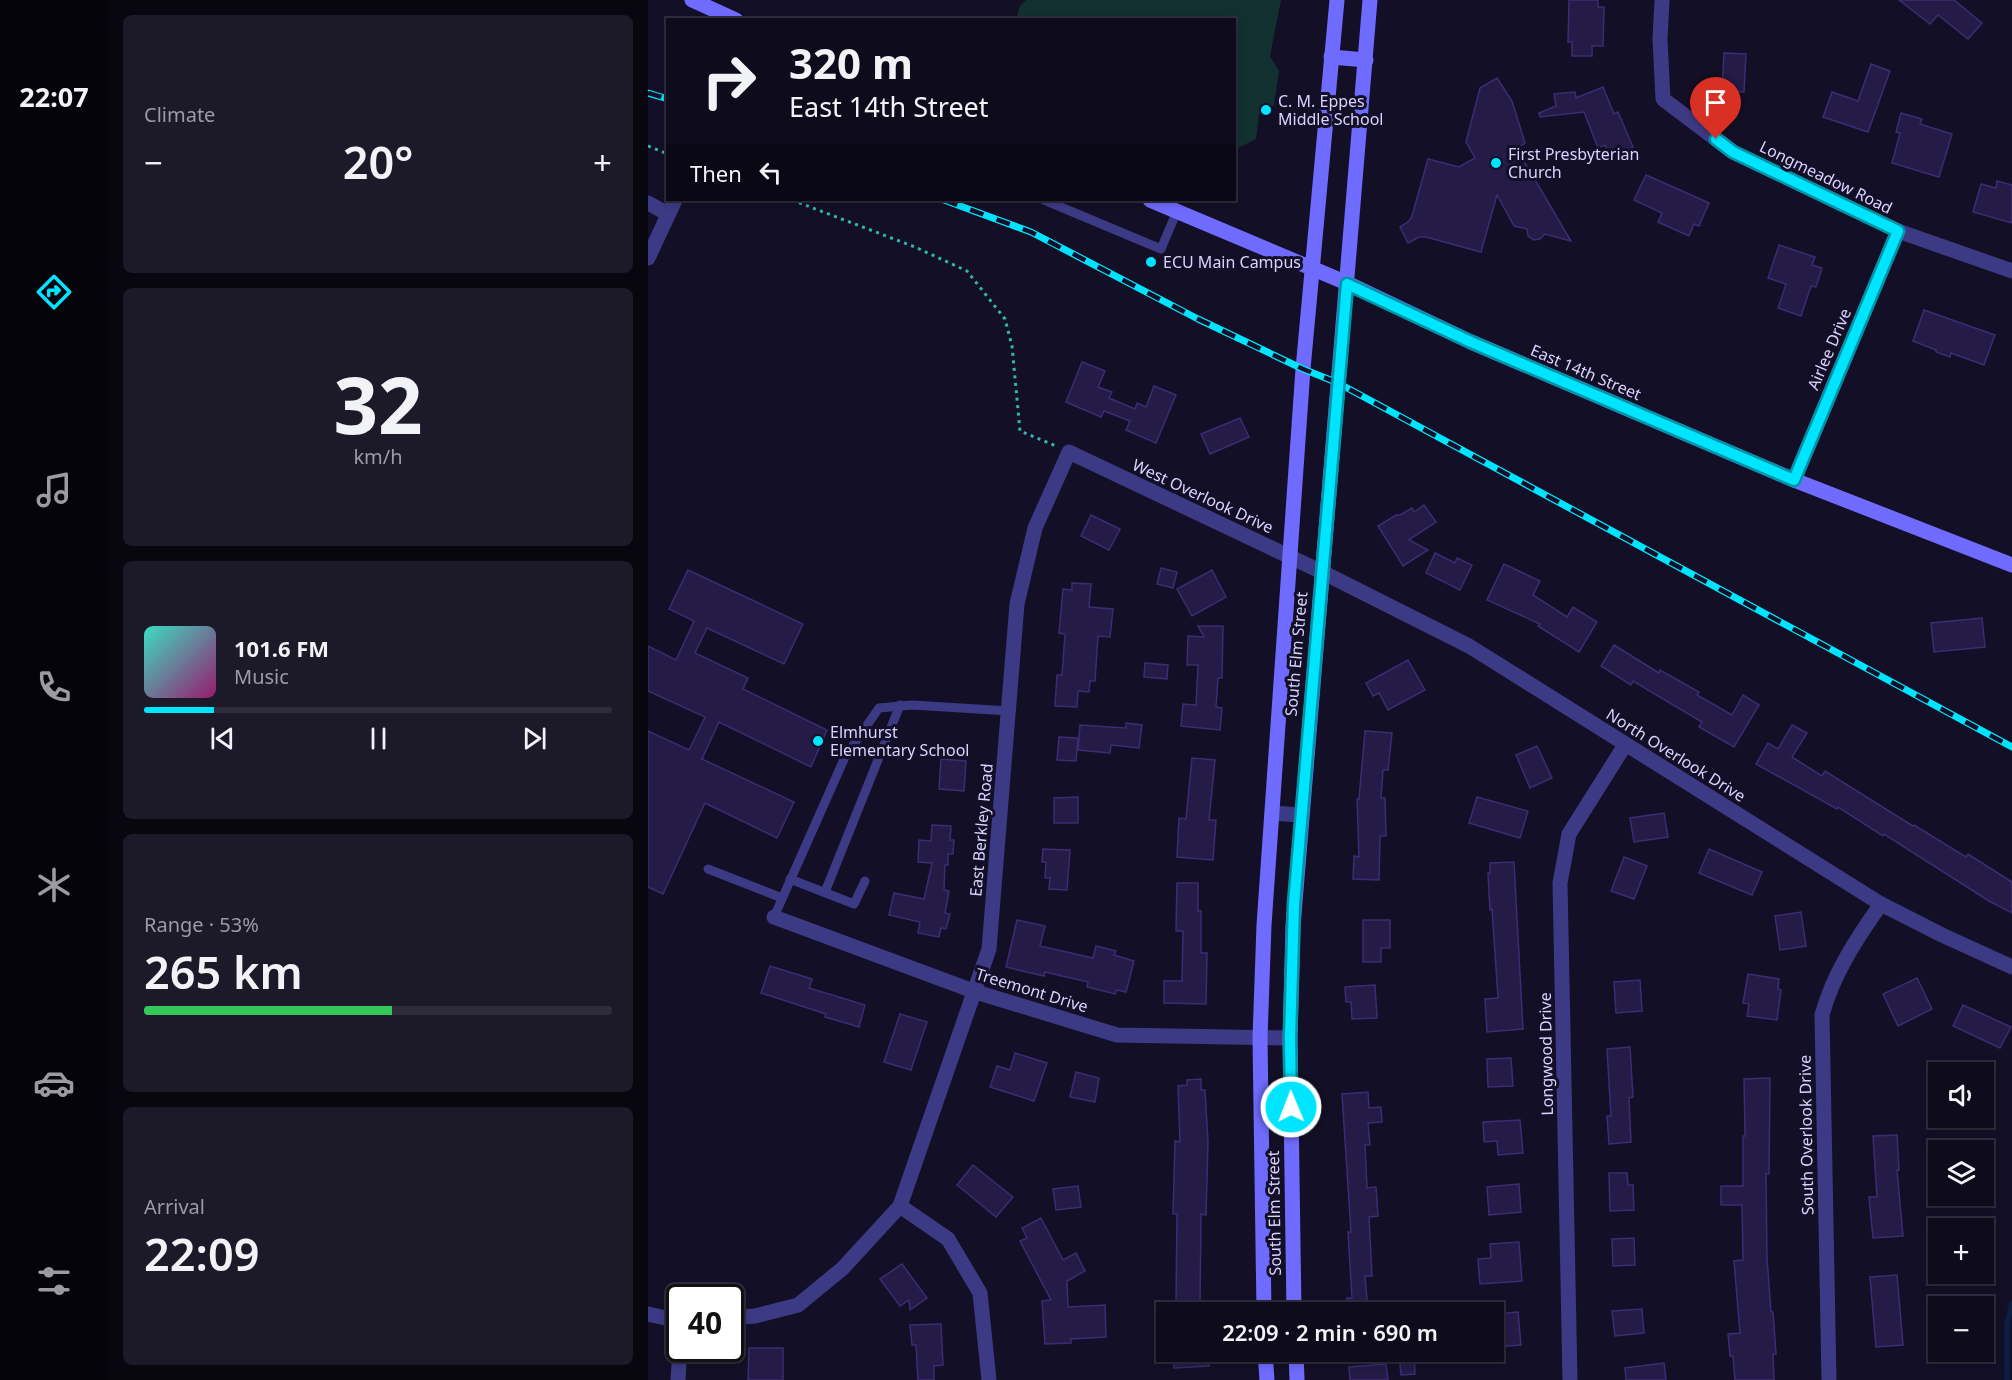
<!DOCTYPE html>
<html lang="en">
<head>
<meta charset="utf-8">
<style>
	body { margin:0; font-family:"Noto Sans",sans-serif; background:#1c1929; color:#f1f3f6; height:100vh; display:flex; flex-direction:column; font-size:22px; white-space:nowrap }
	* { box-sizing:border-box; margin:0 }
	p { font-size:20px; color:#9b9ba3 }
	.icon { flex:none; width:33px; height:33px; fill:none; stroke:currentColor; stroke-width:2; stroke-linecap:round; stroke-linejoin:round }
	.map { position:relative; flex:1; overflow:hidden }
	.drawer { display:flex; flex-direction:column; gap:15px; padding:15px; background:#08060f; width:540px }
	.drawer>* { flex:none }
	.top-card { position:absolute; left:18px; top:18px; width:570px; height:183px; border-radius:0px; box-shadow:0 3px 9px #0003,0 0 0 2px #2e2b3b; background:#0e0b1c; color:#f1f3f6; overflow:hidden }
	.fabs { position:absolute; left:1280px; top:1062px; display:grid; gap:12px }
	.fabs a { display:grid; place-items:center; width:66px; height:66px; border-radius:0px; background:#0e0b1c; box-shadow:0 3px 9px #0003,0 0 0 2px #2e2b3b; font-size:30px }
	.speed { position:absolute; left:18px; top:1284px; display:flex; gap:12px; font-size:30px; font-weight:700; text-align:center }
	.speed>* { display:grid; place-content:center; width:78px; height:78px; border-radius:50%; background:#0e0b1c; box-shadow:0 3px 9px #0003,0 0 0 2px #2e2b3b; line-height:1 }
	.speed .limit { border:3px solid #111; border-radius:9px; background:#fff; color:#111 }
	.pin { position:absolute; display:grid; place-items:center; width:51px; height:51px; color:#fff; margin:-62px -26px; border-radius:50% 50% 50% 0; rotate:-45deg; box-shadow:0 0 6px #0007 }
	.pin .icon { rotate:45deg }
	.me { position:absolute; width:66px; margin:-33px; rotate:359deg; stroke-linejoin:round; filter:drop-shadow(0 0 4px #0008) }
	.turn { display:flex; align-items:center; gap:21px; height:126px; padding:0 24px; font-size:27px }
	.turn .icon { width:78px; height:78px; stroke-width:2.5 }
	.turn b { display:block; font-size:42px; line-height:51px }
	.then { display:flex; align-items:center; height:57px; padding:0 24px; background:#0003; gap:12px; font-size:22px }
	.big { font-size:45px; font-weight:600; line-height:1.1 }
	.drawer .tile { flex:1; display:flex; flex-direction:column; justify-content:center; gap:9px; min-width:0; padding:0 21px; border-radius:9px; background:#1c1929 }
	.drawer .dial { align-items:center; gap:0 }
	.dial b { font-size:78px; line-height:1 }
	.song { display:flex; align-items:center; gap:18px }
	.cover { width:72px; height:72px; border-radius:9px; background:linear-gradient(135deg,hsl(170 70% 55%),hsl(320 70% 35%)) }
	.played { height:6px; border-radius:3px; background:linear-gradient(90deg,#00e5ff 15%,#2e2b3b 15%) }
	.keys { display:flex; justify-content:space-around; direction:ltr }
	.heat { display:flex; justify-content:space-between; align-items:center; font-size:33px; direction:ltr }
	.charge { height:9px; border-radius:4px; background:linear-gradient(90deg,#34c759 53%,#2e2b3b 0) }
	.trip { position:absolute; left:508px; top:1302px; width:348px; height:60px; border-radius:0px; background:#0e0b1c; box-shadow:0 3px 9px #0003,0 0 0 2px #2e2b3b; font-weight:600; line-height:60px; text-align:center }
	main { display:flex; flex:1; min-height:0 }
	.dock { display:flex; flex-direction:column; width:108px; justify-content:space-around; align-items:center; background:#06040b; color:#9b9ba3 }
	.dock .icon { width:42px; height:42px }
	.dock .on { color:#00e5ff }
	.dock b { font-size:27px; color:#f1f3f6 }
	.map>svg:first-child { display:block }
	.green { fill:#12302f }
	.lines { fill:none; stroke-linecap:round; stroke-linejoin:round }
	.stream { stroke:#0a1f44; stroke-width:5 }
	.building { fill:#241b47; stroke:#3b2d73; stroke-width:1.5 }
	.path { stroke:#2fb8b0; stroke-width:3; stroke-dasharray:3 4.5; stroke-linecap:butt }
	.lane { stroke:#3d3a85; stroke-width:9 }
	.street { stroke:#3d3a85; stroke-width:15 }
	.secondary { stroke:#6f6bff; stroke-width:15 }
	.rail-casing { stroke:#00e5ff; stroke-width:7 }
	.rail { stroke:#130f26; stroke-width:4.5; stroke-dasharray:14; stroke-linecap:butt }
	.route-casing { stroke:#0095a6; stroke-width:15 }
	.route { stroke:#00e5ff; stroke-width:10 }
	.poi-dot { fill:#00e5ff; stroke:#130f26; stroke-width:2 }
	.labels { text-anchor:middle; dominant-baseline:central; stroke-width:6; stroke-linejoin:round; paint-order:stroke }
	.poi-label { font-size:16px; fill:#d9d4ff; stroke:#130f26; text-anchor:start }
	.street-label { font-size:16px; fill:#d9d4ff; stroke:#130f26 }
</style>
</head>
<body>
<main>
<nav class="dock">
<b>22:07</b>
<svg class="icon on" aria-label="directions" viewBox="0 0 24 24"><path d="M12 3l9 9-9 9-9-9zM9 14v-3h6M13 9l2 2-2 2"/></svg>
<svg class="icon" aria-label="music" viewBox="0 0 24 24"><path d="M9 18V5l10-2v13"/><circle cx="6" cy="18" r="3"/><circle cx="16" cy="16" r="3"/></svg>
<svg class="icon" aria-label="phone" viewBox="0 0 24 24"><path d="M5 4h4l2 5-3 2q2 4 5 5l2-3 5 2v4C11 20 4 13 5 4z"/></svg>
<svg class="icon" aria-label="climate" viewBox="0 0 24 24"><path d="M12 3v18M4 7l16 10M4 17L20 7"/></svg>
<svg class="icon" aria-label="car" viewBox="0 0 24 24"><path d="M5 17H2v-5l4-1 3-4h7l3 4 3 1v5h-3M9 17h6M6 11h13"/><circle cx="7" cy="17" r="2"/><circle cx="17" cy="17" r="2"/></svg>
<svg class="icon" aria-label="filters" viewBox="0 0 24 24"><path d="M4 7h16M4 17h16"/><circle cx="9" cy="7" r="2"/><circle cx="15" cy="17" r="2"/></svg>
</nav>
<section class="drawer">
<div class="tile"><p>Climate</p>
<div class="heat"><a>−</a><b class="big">20°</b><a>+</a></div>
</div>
<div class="tile dial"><b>32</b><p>km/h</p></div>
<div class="tile">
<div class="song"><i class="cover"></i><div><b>101.6 FM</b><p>Music</p></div></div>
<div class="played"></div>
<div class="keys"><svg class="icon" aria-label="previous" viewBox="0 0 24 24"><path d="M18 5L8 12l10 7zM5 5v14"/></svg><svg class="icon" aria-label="pause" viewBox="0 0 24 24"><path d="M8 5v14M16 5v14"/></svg><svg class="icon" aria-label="next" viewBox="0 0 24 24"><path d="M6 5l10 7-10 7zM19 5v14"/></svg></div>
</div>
<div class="tile"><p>Range · 53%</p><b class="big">265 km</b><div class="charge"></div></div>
<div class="tile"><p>Arrival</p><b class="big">22:09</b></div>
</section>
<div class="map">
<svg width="1364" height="1380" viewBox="0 0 1364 1380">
	<rect width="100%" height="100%" fill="#130f26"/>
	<polygon class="green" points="378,0 633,0 622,56 631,71 626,105 611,115 608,139 590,148 587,147 586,20 368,19 372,6"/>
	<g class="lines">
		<polyline class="stream" points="1359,1380 1359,1324 1364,1303"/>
	</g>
	<g class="building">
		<polygon points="921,0 950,0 950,7 956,7 955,46 944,46 944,56 924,56 924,42 920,42"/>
		<polygon points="1251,0 1306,0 1334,23 1320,39 1290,15 1282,24"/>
		<polygon points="1076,53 1098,54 1096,92 1074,91"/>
		<polygon points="1223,64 1242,71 1220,132 1175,117 1184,92 1210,101"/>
		<polygon points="849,78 864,101 877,143 869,149 923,241 897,234 892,239 886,240 880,236 879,229 866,226 849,195 833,252 778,237 771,237 760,243 752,227 761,221 764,216 780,159 811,167 827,158 818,142 832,88"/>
		<polygon points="955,87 966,114 970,112 985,147 962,157 957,145 950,148 936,112 892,117 891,113 908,106 906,94 927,92 928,98"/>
		<polygon points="1253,113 1274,119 1272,124 1304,134 1291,177 1244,163 1252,133 1248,132"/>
		<polygon points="998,175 1061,203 1051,226 1046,224 1041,236 1010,222 1014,213 986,200"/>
		<polygon points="1349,181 1364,185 1364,223 1325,212 1333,184 1348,188"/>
		<polygon points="1131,245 1167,257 1164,265 1174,268 1168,287 1163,286 1153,316 1130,308 1138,284 1120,278"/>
		<polygon points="1276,310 1347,335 1336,365 1303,353 1302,357 1288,352 1288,350 1265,341"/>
		<polygon points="434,362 457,371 450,387 464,392 461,398 487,409 489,403 498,407 506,386 528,395 508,443 478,430 482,421 456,411 453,417 418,402"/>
		<polygon points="592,418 601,437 562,454 553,434"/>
		<polygon points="776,505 788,522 761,540 780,550 755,566 730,526 748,515 752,515 764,508 766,512"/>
		<polygon points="443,515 472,529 461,550 433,536"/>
		<polygon points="787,553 807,563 809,558 824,565 812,590 778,573"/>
		<polygon points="856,564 892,581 885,595 919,617 925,607 949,622 931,652 890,626 892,624 839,600"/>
		<polygon points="513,568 529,572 525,588 509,584"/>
		<polygon points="40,570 155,624 136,664 59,628 47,653 100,678 95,689 179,730 163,767 71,722 54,759 146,802 129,838 57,803 15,894 0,887 0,731 41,750 57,717 0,691 0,646 28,660 46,621 21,609"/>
		<polygon points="564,570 578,597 544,616 529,589"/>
		<polygon points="424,583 443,584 441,607 465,609 462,637 450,636 447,681 442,681 441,692 430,691 429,707 407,706 409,675 414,675 417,634 411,633 415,589 424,590"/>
		<polygon points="1334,618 1337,647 1286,652 1283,623"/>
		<polygon points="550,626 575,626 574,678 570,678 568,707 574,708 572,730 533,726 535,704 548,705 550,665 539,665 540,636 556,637"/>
		<polygon points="966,645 1011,673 1012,670 1051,692 1049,695 1084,715 1095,695 1111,705 1086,747 1051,727 1054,722 985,681 983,685 953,666"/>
		<polygon points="760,660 777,690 740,710 731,693 725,696 718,683"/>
		<polygon points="497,663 520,665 519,679 496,677"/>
		<polygon points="478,723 494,725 491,748 463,745 462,753 430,750 432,725 478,728"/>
		<polygon points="1144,725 1159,733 1144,757 1174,776 1177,771 1265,826 1266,825 1318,857 1320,854 1364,882 1364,913 1341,901 1236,834 1235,836 1190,807 1189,809 1108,764 1120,743 1130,749"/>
		<polygon points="717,731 744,733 740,770 735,770 733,798 737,798 738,836 732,836 731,880 705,879 706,856 711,857 709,799 711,799"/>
		<polygon points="411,737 430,738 428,761 409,760"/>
		<polygon points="889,746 904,778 882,788 868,755"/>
		<polygon points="544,758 567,760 561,820 568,820 565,860 529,857 531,818 538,819"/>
		<polygon points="293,759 318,761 316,791 291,789"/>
		<polygon points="430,797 430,823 406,823 406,798"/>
		<polygon points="829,797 880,811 872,838 821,823"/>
		<polygon points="1016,813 1020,837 986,842 982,818"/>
		<polygon points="284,825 303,826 302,840 306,840 305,854 300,854 300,865 297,865 296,890 301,891 297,913 302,914 298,929 293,928 291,937 270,933 272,922 241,915 246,893 276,899 284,863 270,862 271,840 283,841"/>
		<polygon points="395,849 422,850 419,890 401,889 402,878 397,878 398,862 394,862"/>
		<polygon points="1061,849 1114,872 1104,895 1051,873"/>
		<polygon points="976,857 999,866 986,899 963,891"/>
		<polygon points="866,862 875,1029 839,1032 837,999 850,998 844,909 842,910 840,873 842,873 842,863"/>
		<polygon points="529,883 550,883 550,911 553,911 553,953 559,953 558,1004 516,1003 516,981 534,981 535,931 528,931"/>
		<polygon points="1153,912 1158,946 1132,950 1127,916"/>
		<polygon points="369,920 397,926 392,946 445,958 448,946 468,951 466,955 486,961 478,992 469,990 467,994 439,987 440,982 397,972 396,976 358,967"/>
		<polygon points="715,920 742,920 742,948 733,948 733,962 715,962"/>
		<polygon points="122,966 164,979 161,988 217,1005 211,1027 177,1017 178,1014 113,993"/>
		<polygon points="1100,974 1131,979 1130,989 1133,990 1129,1020 1099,1016 1101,1004 1095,1003"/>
		<polygon points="1269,978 1284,1009 1250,1026 1235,994"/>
		<polygon points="992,980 994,1011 968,1013 966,982"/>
		<polygon points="727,985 729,1018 704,1019 703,1002 698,1002 697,987"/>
		<polygon points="1315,1005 1363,1027 1352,1048 1305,1026"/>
		<polygon points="252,1014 279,1022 263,1070 236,1062"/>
		<polygon points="982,1047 985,1097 981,1098 983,1142 961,1144 959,1116 963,1116 959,1049"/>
		<polygon points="367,1053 399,1063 386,1101 342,1087 349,1066 362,1070"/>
		<polygon points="863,1058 865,1086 840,1087 839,1059"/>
		<polygon points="428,1072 451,1078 447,1102 422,1097"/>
		<polygon points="1122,1078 1121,1174 1118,1174 1119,1258 1123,1312 1125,1312 1128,1354 1125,1354 1126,1380 1087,1380 1085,1356 1082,1356 1080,1334 1092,1333 1086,1261 1095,1260 1094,1205 1073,1205 1073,1186 1095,1186 1095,1136 1097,1136 1096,1079"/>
		<polygon points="553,1079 553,1090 557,1090 560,1142 558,1215 553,1214 552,1304 528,1304 529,1214 525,1214 527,1141 532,1142 530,1086 539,1085 539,1080"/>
		<polygon points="720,1092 721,1108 733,1107 734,1122 720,1123 722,1145 717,1145 719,1188 728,1187 730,1216 721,1217 724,1276 717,1276 720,1312 700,1312 699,1298 704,1298 700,1232 703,1232 694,1094"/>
		<polygon points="872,1120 875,1153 850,1155 849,1141 836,1142 835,1122"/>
		<polygon points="1249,1135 1251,1170 1249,1170 1255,1236 1225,1238 1221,1197 1229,1197 1225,1136"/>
		<polygon points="325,1165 365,1197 348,1217 309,1185"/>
		<polygon points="961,1173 979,1173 980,1185 985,1185 986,1210 962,1211"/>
		<polygon points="871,1184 873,1212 841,1215 839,1187"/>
		<polygon points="430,1186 433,1207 408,1210 405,1189"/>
		<polygon points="393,1218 415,1260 428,1253 437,1271 419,1281 420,1307 457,1305 458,1337 423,1339 423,1343 397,1344 394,1301 403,1300 372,1241 379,1238 374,1228"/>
		<polygon points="986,1238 987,1265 965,1266 964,1239"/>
		<polygon points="871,1242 874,1281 832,1284 830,1259 843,1258 842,1244"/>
		<polygon points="254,1264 279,1298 262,1310 261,1300 252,1306 232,1279"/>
		<polygon points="1249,1275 1255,1345 1228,1347 1222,1277"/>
		<polygon points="994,1309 996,1333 967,1336 964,1311"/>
		<polygon points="870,1312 873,1345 846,1347 846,1329 849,1328 848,1314"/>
		<polygon points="293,1324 295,1365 286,1366 286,1380 270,1380 268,1345 264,1345 262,1325"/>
		<polygon points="101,1348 135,1348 135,1380 100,1380"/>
		<polygon points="532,1352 560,1352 561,1366 526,1368 525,1354"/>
		<polygon points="766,1352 767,1374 753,1375 751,1353"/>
		<polygon points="1016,1363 1018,1380 978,1380 977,1368"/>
		<polygon points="738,1364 740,1380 702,1380 701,1367"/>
	</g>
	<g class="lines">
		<g class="path">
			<polyline points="0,146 20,154"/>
			<polyline points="144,200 267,247 319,271 357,319 364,346 372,431 408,446"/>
		</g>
		<g class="lane">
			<polyline points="396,200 513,249 529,211"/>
			<polyline points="60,869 134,898"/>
			<polyline points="142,879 206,904 217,881"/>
			<polyline points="177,892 252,705"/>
			<polyline points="126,917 197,757 231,708 264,705 361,711"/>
		</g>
		<g class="street">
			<polyline points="1014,0 1012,39 1015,99 1085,152 1250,231 1364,271"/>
			<polyline points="0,203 20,214"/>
			<polyline points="0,258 27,200"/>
			<polyline points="1146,480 1250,231"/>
			<polyline points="624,813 652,815"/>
			<polyline points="126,917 328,992 469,1035 642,1038"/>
			<polyline points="252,1206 300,1239 332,1293 341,1380"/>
			<polyline points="0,1314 32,1321"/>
			<polyline points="82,1318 107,1316 150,1305 194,1269 252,1206 341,949 369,604 387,528 421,452 674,572 821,646 1233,904 1294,935 1364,967"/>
			<polyline points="30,1380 32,1348"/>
			<polyline points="922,1380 912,883 921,834 977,745"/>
			<path d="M1181 1380 1174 1015C1185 974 1209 938 1233 904"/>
		</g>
		<g class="secondary">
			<polyline points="44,0 88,20"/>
			<polyline points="683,57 718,60"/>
			<polyline points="502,200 699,283 823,342 1146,480 1364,565"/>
			<polyline points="616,1312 612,1038 616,925 655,369 689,0"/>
			<polyline points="646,1312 642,1038 645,926 722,0"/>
			<polyline points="617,1352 619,1380"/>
			<polyline points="648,1352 649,1380"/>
		</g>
		<g class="rail-casing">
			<g id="rail">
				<polyline points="0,93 20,99"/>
				<polyline points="296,200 383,232 550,319 655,369 690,383 1364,747"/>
			</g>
		</g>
		<use href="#rail" class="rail"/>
	</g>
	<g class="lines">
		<g class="route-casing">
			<polyline id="route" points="643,1107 642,1038 646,904 699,284 823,342 1146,480 1250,231 1085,152 1068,139"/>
		</g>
		<use href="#route" class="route"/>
	</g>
	<g class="poi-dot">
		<circle cx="618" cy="110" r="6"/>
		<circle cx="848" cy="163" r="6"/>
		<circle cx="503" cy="262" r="6"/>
		<circle cx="170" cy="741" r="6"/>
	</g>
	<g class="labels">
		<g class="poi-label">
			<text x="630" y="101">C. M. Eppes<tspan x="630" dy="18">Middle School</tspan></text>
			<text x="860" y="154">First Presbyterian<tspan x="860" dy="18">Church</tspan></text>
			<text x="515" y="262">ECU Main Campus</text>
			<text x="182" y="732">Elmhurst<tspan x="182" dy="18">Elementary School</tspan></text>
		</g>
		<g class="street-label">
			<text transform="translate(1178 177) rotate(26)">Longmeadow Road</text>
			<text transform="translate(1181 349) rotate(-67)">Airlee Drive</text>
			<text transform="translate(938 372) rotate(23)">East 14th Street</text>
			<text transform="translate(555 496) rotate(25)">West Overlook Drive</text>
			<text transform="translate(648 654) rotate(-85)">South Elm Street</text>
			<text transform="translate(1028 755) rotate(32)">North Overlook Drive</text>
			<text transform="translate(333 830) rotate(-85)">East Berkley Road</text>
			<text transform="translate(384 990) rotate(17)">Treemont Drive</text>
			<text transform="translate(898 1054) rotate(-91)">Longwood Drive</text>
			<text transform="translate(1158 1135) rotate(-91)">South Overlook Drive</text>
			<text transform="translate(626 1213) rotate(-91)">South Elm Street</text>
		</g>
	</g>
</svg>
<div class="fabs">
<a><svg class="icon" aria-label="sound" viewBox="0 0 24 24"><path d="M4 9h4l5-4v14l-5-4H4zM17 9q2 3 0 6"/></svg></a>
<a><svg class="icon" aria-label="layers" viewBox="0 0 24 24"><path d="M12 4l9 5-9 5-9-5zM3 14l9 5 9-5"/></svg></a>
<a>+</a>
<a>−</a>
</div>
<div class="speed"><div class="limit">40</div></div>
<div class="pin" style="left:1068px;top:139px;background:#d93025"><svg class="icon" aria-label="arrive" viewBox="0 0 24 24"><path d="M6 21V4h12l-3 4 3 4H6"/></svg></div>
<svg class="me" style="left:643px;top:1107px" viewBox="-20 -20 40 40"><circle r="17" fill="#00e5ff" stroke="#fff" stroke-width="3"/><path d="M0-11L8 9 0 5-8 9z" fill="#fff"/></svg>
<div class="trip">22:09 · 2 min · 690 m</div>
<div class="top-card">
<div class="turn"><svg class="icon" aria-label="right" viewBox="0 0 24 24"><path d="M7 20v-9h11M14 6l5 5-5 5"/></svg><div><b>320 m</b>East 14th Street</div></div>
<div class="then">Then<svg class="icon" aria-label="left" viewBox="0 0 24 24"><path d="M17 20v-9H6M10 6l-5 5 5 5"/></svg></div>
</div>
</div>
</main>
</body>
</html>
